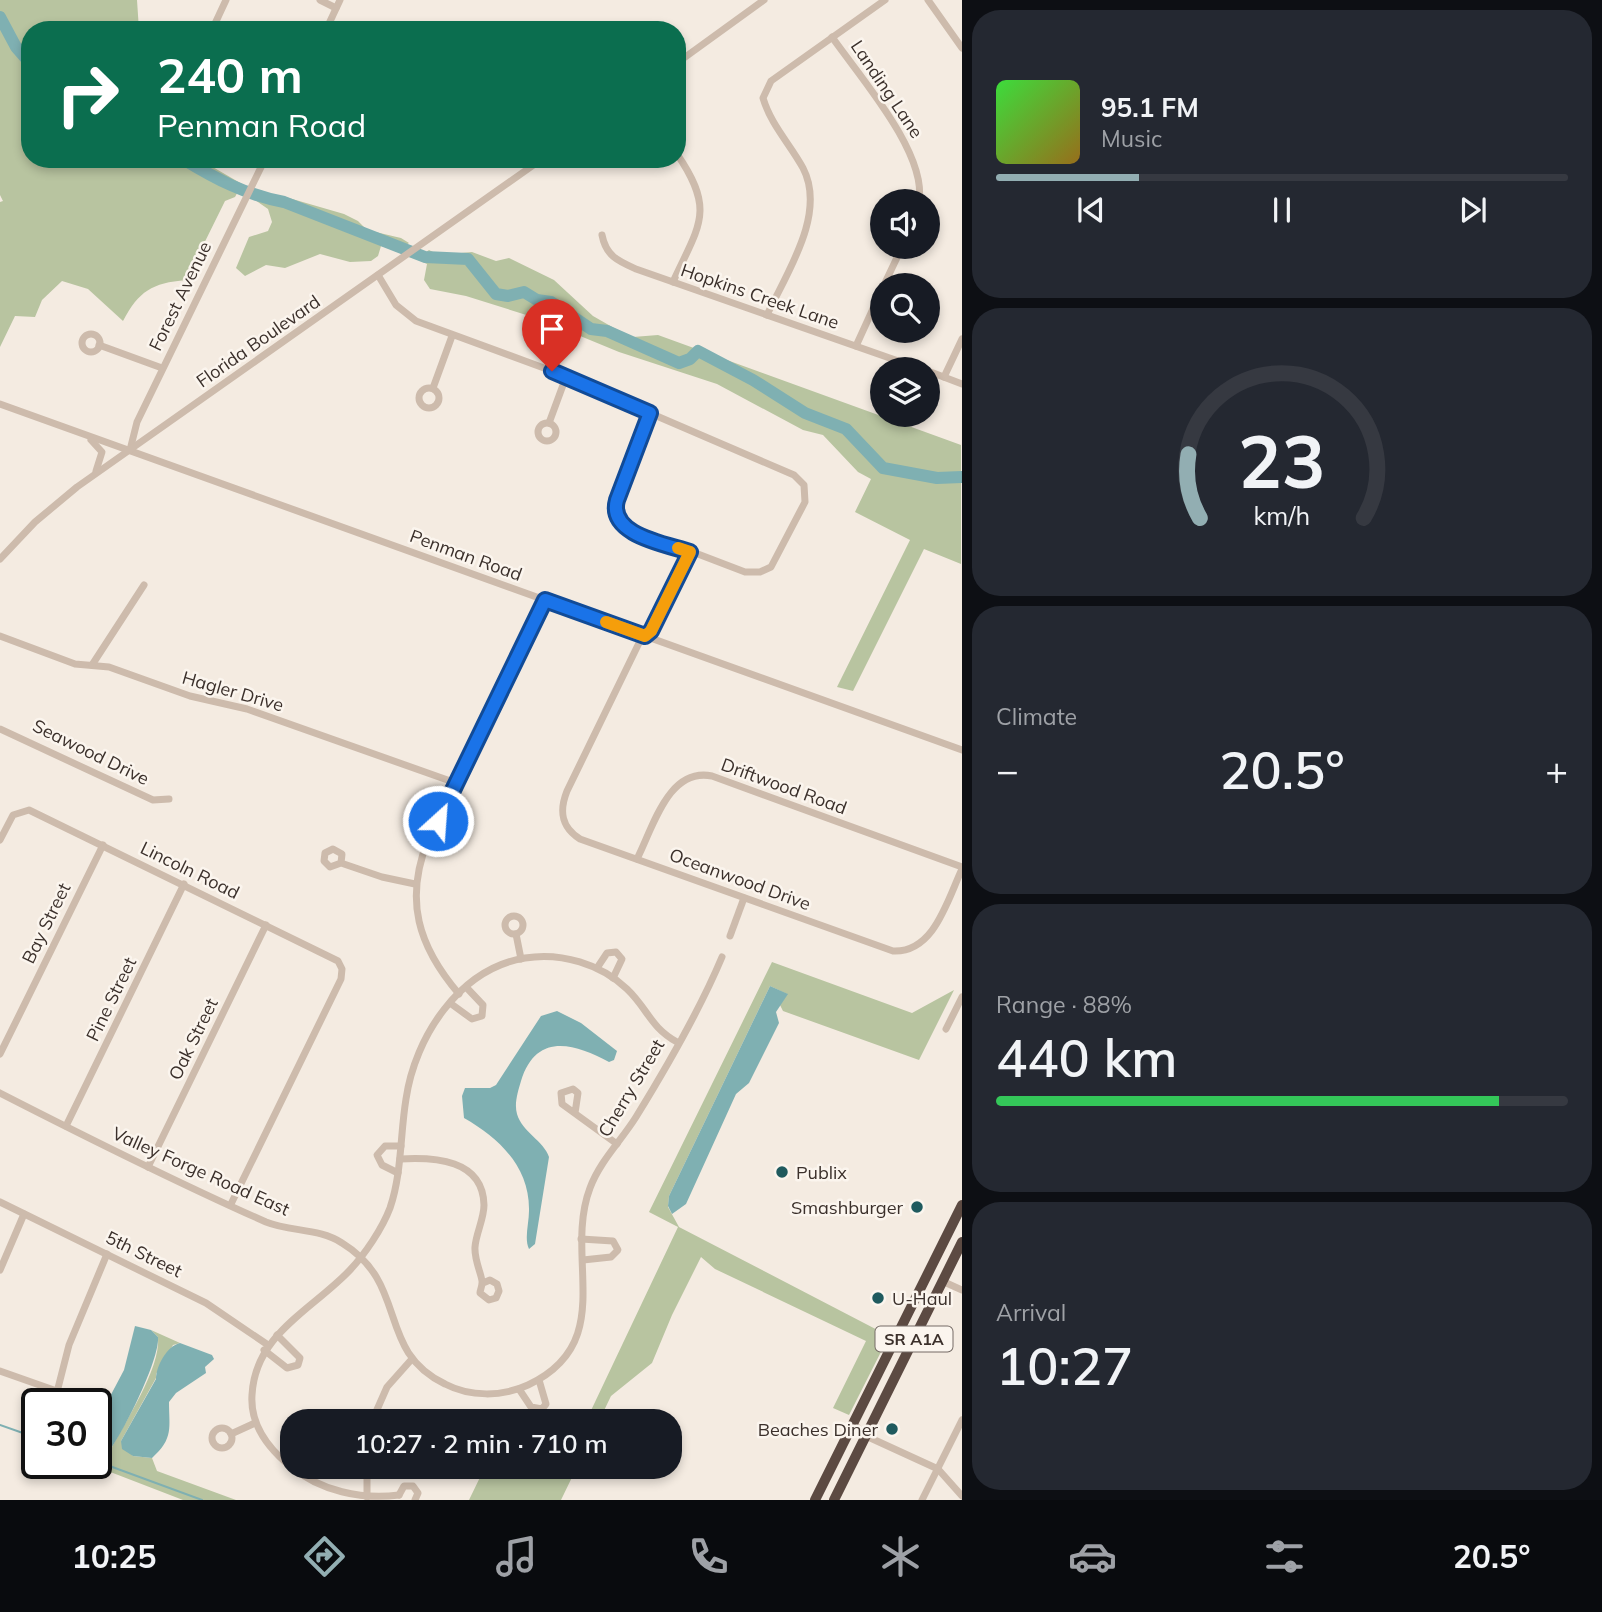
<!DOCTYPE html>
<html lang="en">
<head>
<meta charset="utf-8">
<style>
	body { margin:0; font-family:Mulish,sans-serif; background:#242831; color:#f1f3f6; height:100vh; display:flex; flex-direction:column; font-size:26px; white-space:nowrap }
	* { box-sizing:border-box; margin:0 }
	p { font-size:23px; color:#9ea1a6 }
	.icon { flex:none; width:38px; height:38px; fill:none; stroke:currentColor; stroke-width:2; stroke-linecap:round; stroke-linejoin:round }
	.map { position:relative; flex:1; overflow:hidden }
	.panel { display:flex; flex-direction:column; gap:10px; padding:10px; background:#0d0f14; width:640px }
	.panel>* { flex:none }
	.hud { position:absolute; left:21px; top:21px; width:665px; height:147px; border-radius:28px; box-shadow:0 4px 10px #0003; background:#0b6e4f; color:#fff; overflow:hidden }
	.buttons { position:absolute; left:870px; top:189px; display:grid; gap:14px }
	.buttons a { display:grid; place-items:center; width:70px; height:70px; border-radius:50%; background:#171b24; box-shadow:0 4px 10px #0003; font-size:35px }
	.speed { position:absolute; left:21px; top:1388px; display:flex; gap:14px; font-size:35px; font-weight:700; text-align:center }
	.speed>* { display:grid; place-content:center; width:91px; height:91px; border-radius:50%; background:#171b24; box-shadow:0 4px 10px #0003; line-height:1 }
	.speed .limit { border:4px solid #111; border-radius:10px; background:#fff; color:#111 }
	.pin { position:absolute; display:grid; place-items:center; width:60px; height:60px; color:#fff; margin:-72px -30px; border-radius:50% 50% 50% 0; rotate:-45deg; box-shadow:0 0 7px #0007 }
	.pin .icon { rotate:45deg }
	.me { position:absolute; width:77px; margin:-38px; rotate:26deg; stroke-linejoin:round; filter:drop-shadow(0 0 5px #0008) }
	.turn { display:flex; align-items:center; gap:24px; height:147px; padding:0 21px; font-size:32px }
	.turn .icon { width:91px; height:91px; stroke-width:2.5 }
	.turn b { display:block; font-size:49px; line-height:60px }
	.big { font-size:52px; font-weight:600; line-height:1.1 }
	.panel .card { flex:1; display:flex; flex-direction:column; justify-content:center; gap:10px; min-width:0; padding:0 24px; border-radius:28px; background:#242831 }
	.panel .dial { align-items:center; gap:0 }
	.dial svg { height:182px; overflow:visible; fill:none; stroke:#363941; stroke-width:7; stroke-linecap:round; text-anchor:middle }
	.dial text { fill:#f1f3f6; stroke:none }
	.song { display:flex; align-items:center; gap:21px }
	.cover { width:84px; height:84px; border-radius:10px; background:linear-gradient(135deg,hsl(120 70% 55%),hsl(40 70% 35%)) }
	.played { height:7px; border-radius:4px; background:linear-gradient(90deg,#92aeb2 25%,#363941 25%) }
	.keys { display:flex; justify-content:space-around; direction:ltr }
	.heat { display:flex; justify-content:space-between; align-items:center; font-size:38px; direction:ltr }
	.charge { height:10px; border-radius:5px; background:linear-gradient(90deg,#34c759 88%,#363941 0) }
	.trip { position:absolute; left:280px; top:1409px; width:402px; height:70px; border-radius:28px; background:#171b24; box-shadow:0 4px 10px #0003; font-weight:600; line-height:70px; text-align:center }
	.menu { display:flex; height:112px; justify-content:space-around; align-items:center; background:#090b0e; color:#9ea1a6 }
	.menu .icon { width:49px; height:49px }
	.menu .selected { color:#92aeb2 }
	.menu b { font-size:32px; color:#f1f3f6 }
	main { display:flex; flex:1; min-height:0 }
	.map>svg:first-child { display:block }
	.green { fill:#b8c4a0 }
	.water { fill:#7fb0b2 }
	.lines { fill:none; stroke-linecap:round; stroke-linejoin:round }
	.stream { stroke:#7fb0b2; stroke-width:2 }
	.river { stroke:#7fb0b2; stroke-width:12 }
	.minor { stroke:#cdbbac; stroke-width:7 }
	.highway { stroke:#5c4a42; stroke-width:10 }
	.route-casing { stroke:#114b97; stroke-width:18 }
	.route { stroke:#1a73e8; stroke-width:12 }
	.slow { stroke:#f59e0b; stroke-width:12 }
	.poi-dot { fill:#1f5a5e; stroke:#fbf5ee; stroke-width:2.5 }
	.labels { text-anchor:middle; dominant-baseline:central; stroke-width:5; stroke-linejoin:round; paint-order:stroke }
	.shield { fill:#fbf5ee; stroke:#756b66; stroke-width:2 }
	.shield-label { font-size:16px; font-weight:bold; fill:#3b302b }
	.street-label { font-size:18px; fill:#3b302b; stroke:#fbf5ee }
	.poi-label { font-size:18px; fill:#3b302b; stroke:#fbf5ee; text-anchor:start }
</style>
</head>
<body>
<main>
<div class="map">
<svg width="962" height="1500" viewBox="0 0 962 1500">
	<rect width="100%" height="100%" fill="#f4ebe1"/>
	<g class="green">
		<path d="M0 0H137L139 30H30V159H199L242 184 235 197 225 201 186 280C152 283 139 291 123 321L88 289 62 281 42 300 35 317 15 316 0 347V202L3 201 0 195Z"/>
		<polygon points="260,190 274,197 282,196 344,214 358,221 367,230 401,238 409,243 398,251 381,246 378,256 371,261 350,262 320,254 285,268 266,265 245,276 236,268 249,237 268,231 272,222 268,209 255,200"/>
		<polygon points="429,250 439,255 472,252 496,261 509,258 554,280 593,316 614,328 633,337 658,335 961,445 961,564 924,549 853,691 837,687 910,540 855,512 871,479 858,472 823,435 803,430 717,384 619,352 539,319 466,296 430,289 424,280 427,264 416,259"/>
		<polygon points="772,962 912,1013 954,990 919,1060 783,1011 780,1005 787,994 770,986 669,1196 668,1207 679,1227 889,1336 849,1415 833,1408 866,1341 715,1269 701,1257 672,1315 652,1363 611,1396 599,1421 586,1421 678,1227 649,1212"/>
		<path d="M151 1330 180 1343 173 1345 156 1374V1378L121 1441 133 1456 152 1458 157 1471 236 1500H183L87 1463H96V1446L109 1453C124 1423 161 1369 158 1337Z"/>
		<polygon points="485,1467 552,1467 562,1471 564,1467 577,1467 561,1500 469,1500"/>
	</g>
	<g class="water">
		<polygon points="770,986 788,994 776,1012 779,1023 749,1083 736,1094 686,1204 672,1214 668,1206 669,1196"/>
		<path d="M557 1011 581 1023 617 1051 614 1060 609 1062C574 1043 536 1032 521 1081 518 1091 514 1104 517 1114 522 1132 544 1141 549 1157L535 1244 529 1249C524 1239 529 1223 529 1211 530 1167 499 1138 464 1118L462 1096 465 1088H490L496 1085 541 1016Z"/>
		<path d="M135 1326 151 1330 158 1337C160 1360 121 1438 105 1457L97 1448 96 1423 124 1370Z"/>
		<path d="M180 1343 212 1355 214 1359 205 1367 206 1373 176 1393 169 1402C169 1428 174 1438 152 1458L133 1456 122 1449 121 1441 156 1379C156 1366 167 1346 180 1343Z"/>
	</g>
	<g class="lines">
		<g class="stream">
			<polyline points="0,1425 37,1438"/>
			<polyline points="96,1461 202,1500"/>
		</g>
		<g class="river">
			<polyline points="0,17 16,47 30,63"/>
			<path d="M183 159C216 179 246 195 284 202L425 257 468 259 496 294 508 296 524 292 537 300 551 302 591 329 607 331 679 363 690 359 698 351 753 380 805 413 846 429 883 468 937 478 962 477"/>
		</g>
		<g class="minor">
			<polyline points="320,0 336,8"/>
			<polyline points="928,0 962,48"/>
			<polyline points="212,30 226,0"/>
			<polyline points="326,30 340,0"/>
			<path d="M832 37C860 77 927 153 919 201"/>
			<polyline points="677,63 764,0"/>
			<path d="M602 235C606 256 618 261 636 269L921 369"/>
			<polyline points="378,275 396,305 416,321 552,371 794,475 804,485 805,502 771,567 760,572 745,572 622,525 615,507 650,413"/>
			<path d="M673 282C699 225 716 211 677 154"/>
			<polyline points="884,285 902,247"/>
			<path d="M767 315C786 274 827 214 803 168 790 144 771 125 763 98L771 81 885 0"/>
			<circle cx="91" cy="343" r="9"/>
			<polyline points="99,345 162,368"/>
			<polyline points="856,346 882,289"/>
			<polyline points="928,371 962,384"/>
			<polyline points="944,377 962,339"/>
			<polyline points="433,388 452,336"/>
			<circle cx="429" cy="398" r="10"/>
			<polyline points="0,404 962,750"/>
			<circle cx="547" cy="432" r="9"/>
			<polyline points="549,423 566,377"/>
			<polyline points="91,440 102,452 96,471"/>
			<polyline points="130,450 137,422 265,159"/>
			<path d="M690 552 651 631 639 643 567 791C559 811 561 827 580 839L893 951C934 953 947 901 962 869"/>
			<polyline points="0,559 35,522 77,487 542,159"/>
			<polyline points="0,636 75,664 109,667 190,696 247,709 456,783"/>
			<polyline points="92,665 144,585"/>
			<polyline points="0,729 153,800 169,799"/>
			<polyline points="0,840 13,815 29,810 338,961 342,969 341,979 231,1204"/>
			<path d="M637 859C653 828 668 767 712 776L962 867"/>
			<polyline points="341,863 342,854 333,849 325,853 324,861 330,867 341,863 382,877 415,884"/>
			<circle cx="514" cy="925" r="9"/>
			<polyline points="516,934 521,959"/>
			<polyline points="730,936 744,898"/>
			<polyline points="597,968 607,953 616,952 622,959 613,978"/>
			<path d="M459 994C418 946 404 900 428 840L545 600"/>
			<polyline points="450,1003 472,1019 482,1016 483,1005 466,987"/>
			<polyline points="946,1029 962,997"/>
			<polyline points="0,1054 103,845"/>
			<path d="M0 1093C88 1138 176 1182 266 1222 291 1232 319 1228 342 1243 410 1285 375 1350 445 1384 470 1397 502 1397 528 1385 619 1342 563 1259 590 1188 600 1161 621 1141 636 1117 665 1070 701 1007 722 957"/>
			<polyline points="575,1113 578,1093 573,1089 561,1093 562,1104 617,1144"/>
			<polyline points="66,1126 184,884"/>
			<path d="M400 1159C434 1157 483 1159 484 1205 484 1219 476 1233 475 1247 474 1261 483 1277 482 1283 482 1287 480 1290 480 1293L489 1300 496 1298 499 1291 497 1284 490 1280 483 1283"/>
			<polyline points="148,1167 266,925"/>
			<polyline points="398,1173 382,1165 377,1155 385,1146 401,1146"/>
			<polyline points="0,1202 206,1303 268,1345"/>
			<polyline points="581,1239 613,1241 618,1250 611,1257 583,1260"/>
			<polyline points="0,1270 24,1214"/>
			<polyline points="942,1281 962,1290"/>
			<polyline points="264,1350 287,1368 298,1365 300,1358 277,1335"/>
			<polyline points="0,1371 85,1401"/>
			<polyline points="519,1389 531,1407 542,1409 546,1404 539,1380"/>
			<polyline points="57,1392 69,1345 107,1254"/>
			<polyline points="372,1421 387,1387 411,1360"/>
			<polyline points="853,1423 866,1436 938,1469 962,1496"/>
			<circle cx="222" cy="1438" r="10"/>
			<polyline points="231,1434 255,1423"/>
			<path d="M399 1495C362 1500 320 1491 290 1466 268 1448 250 1425 252 1395 255 1334 312 1310 350 1270 365 1254 382 1229 390 1208 402 1173 400 1135 406 1099 415 1037 459 969 525 958 561 952 601 964 627 989 648 1009 650 1027 677 1042"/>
			<polyline points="399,1495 404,1486 413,1486 418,1493 415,1500"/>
			<polyline points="367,1497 367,1466"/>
			<polyline points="922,1500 962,1420"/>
		</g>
		<g class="highway">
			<polyline points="815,1500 962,1205"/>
			<polyline points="834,1500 962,1242"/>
		</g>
	</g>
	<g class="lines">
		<g class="route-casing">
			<path id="route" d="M438 821 545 600 645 636 651 631 690 552C666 544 607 535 617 500L650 413 552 371"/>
		</g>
		<use href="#route" class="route"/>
		<polyline class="slow" points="606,622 645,636 651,631 690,552 678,548"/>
	</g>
	<g class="poi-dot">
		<circle cx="782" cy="1172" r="7"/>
		<circle cx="917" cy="1207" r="7"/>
		<circle cx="878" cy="1298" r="7"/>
		<circle cx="892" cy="1429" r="7"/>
	</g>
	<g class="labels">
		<rect class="shield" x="875.5" y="1326.5" width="77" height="25" rx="5"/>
		<g class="shield-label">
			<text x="914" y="1339">SR A1A</text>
		</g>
		<g class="street-label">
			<text transform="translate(887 89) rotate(56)">Landing Lane</text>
			<text transform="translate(180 296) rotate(-64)">Forest Avenue</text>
			<text transform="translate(760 296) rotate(19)">Hopkins Creek Lane</text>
			<text transform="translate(258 341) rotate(-35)">Florida Boulevard</text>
			<text transform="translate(466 555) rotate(20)">Penman Road</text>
			<text transform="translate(233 691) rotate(16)">Hagler Drive</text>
			<text transform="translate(91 752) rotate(26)">Seawood Drive</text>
			<text transform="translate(784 786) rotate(20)">Driftwood Road</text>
			<text transform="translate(190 870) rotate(26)">Lincoln Road</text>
			<text transform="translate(740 879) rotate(20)">Oceanwood Drive</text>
			<text transform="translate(46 923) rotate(-64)">Bay Street</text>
			<text transform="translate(111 999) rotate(-64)">Pine Street</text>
			<text transform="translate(193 1039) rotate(-64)">Oak Street</text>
			<text transform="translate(631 1088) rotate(-59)">Cherry Street</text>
			<text transform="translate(201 1171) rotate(24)">Valley Forge Road East</text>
			<text transform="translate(144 1254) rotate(26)">5th Street</text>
		</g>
		<g class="poi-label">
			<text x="796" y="1172">Publix</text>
			<text x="903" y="1207" text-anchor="end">Smashburger</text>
			<text x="892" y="1298">U-Haul</text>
			<text x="878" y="1429" text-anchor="end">Beaches Diner</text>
		</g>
	</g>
</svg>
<div class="buttons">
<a><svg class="icon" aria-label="sound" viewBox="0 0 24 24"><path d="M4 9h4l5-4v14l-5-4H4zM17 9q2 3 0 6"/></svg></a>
<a><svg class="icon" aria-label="search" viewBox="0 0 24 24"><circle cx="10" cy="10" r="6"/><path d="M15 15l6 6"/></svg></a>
<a><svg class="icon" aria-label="layers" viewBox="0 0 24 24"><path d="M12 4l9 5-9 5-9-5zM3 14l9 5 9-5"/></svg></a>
</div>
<div class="speed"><div class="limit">30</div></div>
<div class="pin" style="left:552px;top:371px;background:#d93025"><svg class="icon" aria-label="arrive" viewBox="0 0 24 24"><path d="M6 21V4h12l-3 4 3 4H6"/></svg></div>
<svg class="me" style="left:438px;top:821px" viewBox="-20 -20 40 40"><circle r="17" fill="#1a73e8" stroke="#fff" stroke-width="3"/><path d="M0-11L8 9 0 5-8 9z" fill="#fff"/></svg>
<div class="trip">10:27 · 2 min · 710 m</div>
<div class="hud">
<div class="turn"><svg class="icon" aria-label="right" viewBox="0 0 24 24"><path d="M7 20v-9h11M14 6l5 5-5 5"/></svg><div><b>240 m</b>Penman Road</div></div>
</div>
</div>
<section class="panel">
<div class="card">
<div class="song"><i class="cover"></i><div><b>95.1 FM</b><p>Music</p></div></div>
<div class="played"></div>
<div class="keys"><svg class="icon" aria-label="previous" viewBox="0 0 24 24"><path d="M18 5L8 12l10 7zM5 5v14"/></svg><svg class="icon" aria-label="pause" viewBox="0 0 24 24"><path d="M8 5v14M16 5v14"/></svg><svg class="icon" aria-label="next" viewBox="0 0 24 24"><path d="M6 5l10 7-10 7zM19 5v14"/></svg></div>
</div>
<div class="card dial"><svg viewBox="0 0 100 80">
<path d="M14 69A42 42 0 1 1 86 69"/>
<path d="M14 69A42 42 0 0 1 9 41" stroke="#92aeb2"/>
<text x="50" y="56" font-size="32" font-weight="700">23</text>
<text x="50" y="72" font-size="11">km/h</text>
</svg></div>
<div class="card"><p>Climate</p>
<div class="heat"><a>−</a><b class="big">20.5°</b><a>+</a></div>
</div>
<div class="card"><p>Range · 88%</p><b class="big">440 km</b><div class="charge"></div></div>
<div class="card"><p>Arrival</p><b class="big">10:27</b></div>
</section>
</main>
<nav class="menu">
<b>10:25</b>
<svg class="icon selected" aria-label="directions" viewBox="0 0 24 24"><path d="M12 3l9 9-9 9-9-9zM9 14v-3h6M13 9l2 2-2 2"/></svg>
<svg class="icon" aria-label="music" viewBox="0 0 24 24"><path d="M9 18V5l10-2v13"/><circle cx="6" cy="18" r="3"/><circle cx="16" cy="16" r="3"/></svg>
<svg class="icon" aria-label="phone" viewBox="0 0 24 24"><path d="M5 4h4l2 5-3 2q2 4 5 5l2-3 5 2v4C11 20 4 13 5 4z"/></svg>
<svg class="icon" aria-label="climate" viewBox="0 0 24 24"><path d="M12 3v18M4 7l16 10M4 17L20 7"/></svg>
<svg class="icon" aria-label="car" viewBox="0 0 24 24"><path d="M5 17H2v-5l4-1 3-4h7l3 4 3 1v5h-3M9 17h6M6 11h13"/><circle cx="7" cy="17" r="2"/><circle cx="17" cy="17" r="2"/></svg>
<svg class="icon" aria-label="filters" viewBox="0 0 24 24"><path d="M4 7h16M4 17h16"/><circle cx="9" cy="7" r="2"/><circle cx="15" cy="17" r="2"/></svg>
<b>20.5°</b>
</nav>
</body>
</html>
